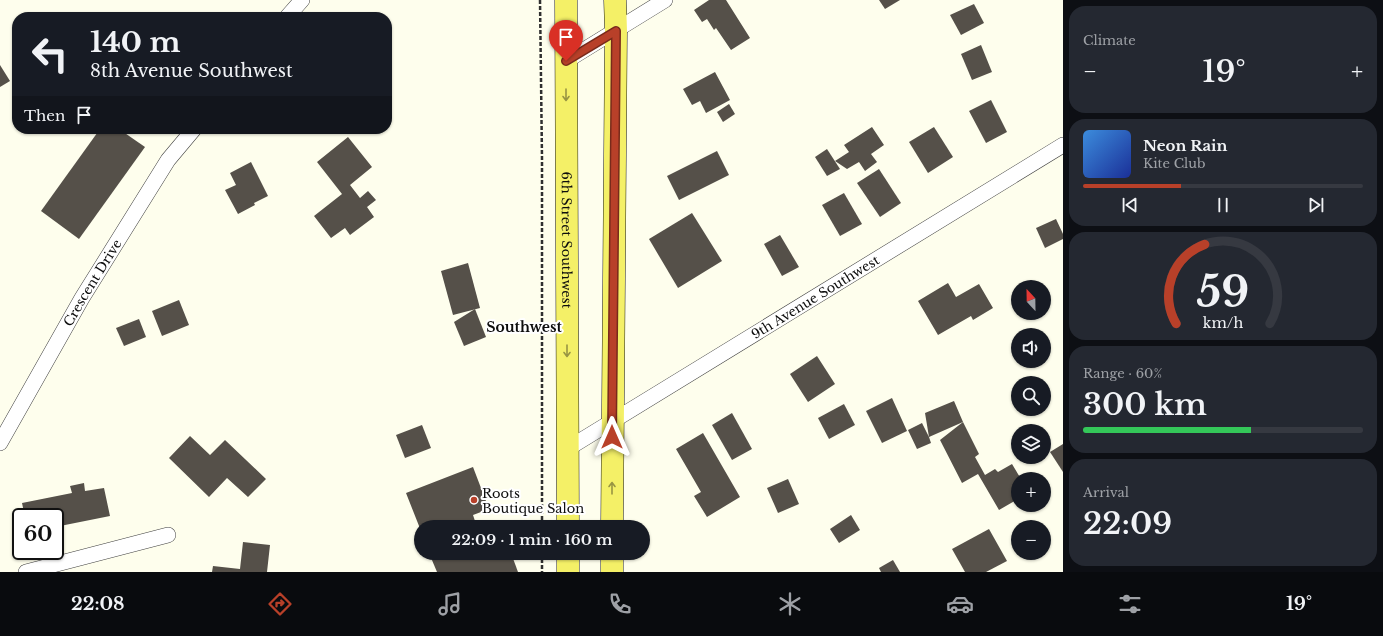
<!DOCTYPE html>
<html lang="en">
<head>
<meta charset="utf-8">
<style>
	body { margin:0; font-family:"Libre Baskerville",serif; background:#242831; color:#f1f3f6; height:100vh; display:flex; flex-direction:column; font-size:15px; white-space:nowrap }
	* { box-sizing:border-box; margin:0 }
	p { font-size:13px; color:#9ea1a6 }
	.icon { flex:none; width:22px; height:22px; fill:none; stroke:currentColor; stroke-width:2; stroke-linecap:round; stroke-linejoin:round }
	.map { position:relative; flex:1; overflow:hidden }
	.drawer { display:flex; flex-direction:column; gap:6px; padding:6px; background:#0d0f14; width:320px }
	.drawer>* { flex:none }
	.hud { position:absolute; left:12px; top:12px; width:380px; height:122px; border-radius:16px; box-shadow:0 1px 3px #0004; background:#171b24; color:#f1f3f6; overflow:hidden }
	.needle { width:26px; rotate:338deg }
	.controls { position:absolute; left:1011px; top:280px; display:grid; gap:8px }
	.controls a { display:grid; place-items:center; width:40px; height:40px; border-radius:50%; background:#171b24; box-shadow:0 1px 3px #0004; font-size:20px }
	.speed { position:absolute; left:12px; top:508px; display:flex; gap:8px; font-size:20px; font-weight:700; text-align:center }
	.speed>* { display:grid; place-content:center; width:52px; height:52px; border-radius:50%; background:#171b24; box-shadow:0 1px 3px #0004; line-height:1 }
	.speed .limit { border:2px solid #111; border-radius:6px; background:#fff; color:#111 }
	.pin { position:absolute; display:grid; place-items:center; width:34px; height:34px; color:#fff; margin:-41px -17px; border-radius:50% 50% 50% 0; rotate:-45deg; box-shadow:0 0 4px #0007 }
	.pin .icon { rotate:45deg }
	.me { position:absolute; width:44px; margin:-22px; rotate:0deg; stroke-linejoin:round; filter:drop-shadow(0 0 3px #0008) }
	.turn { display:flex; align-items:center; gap:14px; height:84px; padding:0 12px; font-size:18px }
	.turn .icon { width:52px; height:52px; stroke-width:2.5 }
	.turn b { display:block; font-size:28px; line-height:34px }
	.then { display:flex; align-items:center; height:38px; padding:0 12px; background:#0003; gap:8px; font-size:15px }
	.big { font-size:30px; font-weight:600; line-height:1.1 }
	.drawer .widget { flex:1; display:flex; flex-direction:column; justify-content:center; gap:6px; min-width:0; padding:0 14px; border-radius:16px; background:#242831 }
	.drawer .dial { align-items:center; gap:0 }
	.dial svg { height:104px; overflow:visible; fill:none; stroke:#363941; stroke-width:7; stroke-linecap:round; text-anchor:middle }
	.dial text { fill:#f1f3f6; stroke:none }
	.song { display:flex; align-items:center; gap:12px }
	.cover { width:48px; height:48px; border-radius:6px; background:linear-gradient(135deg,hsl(210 70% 55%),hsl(230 70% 35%)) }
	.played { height:4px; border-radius:2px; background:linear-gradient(90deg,#b84029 35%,#363941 35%) }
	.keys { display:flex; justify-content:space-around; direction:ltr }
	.heat { display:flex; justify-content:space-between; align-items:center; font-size:22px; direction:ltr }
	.charge { height:6px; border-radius:3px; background:linear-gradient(90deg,#34c759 60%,#363941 0) }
	.trip { position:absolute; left:414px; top:520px; width:236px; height:40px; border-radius:20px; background:#171b24; box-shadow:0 1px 3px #0004; font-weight:600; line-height:40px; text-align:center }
	.tab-bar { display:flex; height:64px; justify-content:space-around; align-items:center; background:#090b0e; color:#9ea1a6 }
	.tab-bar .icon { width:28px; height:28px }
	.tab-bar .selected { color:#b84029 }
	.tab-bar b { font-size:18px; color:#f1f3f6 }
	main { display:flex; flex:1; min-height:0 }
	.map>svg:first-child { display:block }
	.building { fill:#555049 }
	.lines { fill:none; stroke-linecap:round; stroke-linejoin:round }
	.minor-casing { stroke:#404040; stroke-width:16 }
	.primary-casing { stroke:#1e1e1e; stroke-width:23 }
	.path { stroke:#2f2f2f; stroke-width:2.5; stroke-dasharray:4 2; stroke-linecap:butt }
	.minor { stroke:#fff; stroke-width:15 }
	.primary { stroke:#f4f067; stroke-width:22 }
	.oneway { stroke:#989543 }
	.route-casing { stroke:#782a1b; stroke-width:10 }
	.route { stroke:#b84029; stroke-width:7 }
	.poi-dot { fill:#b84029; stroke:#fff; stroke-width:1.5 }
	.labels { text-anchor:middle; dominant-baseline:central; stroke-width:4; stroke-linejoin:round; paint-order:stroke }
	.street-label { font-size:13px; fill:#0d0d0d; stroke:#fff }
	.poi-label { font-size:13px; fill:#0d0d0d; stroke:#fff; text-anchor:start }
	.neighbourhood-label { font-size:14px; font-weight:bold; fill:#0d0d0d; stroke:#fff }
</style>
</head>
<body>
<main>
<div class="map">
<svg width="1063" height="572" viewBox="0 0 1063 572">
	<rect width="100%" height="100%" fill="#fefeed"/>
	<g class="building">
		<polygon points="709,0 726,0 750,38 731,50 716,28 714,30 707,19 702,22 694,10"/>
		<polygon points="879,0 900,0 885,9"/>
		<polygon points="974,4 984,23 961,35 950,15"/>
		<polygon points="981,45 992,72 972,80 961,54"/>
		<polygon points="0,65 10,81 0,87"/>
		<polygon points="715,72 730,100 706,113 700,101 692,105 683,89"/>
		<polygon points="991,100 1007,132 986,143 969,111"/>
		<polygon points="729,104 735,114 723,122 717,112"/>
		<polygon points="872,127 884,145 871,154 877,162 865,171 859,162 847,169 835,161 849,152 844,145"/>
		<polygon points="934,127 953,157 928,173 909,142"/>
		<polygon points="100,129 119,129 145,147 79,239 41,211"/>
		<polygon points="348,137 372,167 350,185 360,198 368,191 376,200 367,207 374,217 350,235 345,228 331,238 314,216 342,194 317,162"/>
		<polygon points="827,149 840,169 827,176 815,157"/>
		<polygon points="717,151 729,175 679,200 667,176"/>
		<polygon points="251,162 268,196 254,203 255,205 238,214 225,190 236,185 230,173"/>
		<polygon points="879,169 901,203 880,217 857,183"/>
		<polygon points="844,193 862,224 840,236 822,205"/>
		<polygon points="692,213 722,261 678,288 649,239"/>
		<polygon points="1056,219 1063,234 1063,239 1045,248 1036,228"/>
		<polygon points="780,235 799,267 782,276 764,244"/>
		<polygon points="468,263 480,308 453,315 441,271"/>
		<polygon points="948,283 956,297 979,284 993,308 973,320 971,316 938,335 918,301"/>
		<polygon points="179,300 189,325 162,336 152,311"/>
		<polygon points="475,309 486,337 464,346 454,322"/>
		<polygon points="139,319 146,337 124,346 116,328"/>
		<polygon points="817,356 835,384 808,402 790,374"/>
		<polygon points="892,398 907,431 882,443 866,411"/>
		<polygon points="954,401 963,422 929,437 931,443 917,449 908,430 922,423 929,437 925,413"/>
		<polygon points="844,404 855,425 829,439 818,418"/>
		<polygon points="732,413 752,449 732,460 712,425"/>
		<polygon points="963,422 979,454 975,457 985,475 995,469 998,472 1012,464 1021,479 1018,479 1018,499 999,510 978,474 962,483 940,440"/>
		<polygon points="422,425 431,448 405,458 396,435"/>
		<polygon points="703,433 740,497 707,517 694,496 701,492 676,449"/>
		<polygon points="190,436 210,455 225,440 266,479 248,497 227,478 209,497 169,458"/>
		<polygon points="1063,444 1063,472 1050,452"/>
		<polygon points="473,467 489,509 473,515 477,527 421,527 421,531 406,493"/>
		<polygon points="788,479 799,504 778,513 767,488"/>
		<polygon points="84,483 85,491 104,488 110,516 55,527 55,517 25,517 22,503 72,493 70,486"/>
		<polygon points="851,515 860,530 839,543 830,529"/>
		<polygon points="989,529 1007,561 986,572 965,572 952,549"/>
		<polygon points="243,542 270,545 267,572 212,572 213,566 240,569"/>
		<polygon points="429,553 511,553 518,572 437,572"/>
		<polygon points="893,560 900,572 881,572 879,568"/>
	</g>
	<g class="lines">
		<g class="minor-casing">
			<g id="minor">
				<polyline points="287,17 302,0"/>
				<polyline points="566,61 665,0"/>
				<path id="s1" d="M0 443 82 298 168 160 194 129"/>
				<path id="s2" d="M567 449 1063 145"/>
				<polyline points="26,572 168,535"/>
			</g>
		</g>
		<g class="primary-casing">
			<g id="primary">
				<path id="s3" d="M566 0 568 527"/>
				<polyline points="612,527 616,31 615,0"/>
				<polyline points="568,553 568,572"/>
				<polyline points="612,572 612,553"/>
			</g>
		</g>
		<g class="path">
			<polyline points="540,0 542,158 542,527"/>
			<polyline points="542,553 542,572"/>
		</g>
		<use href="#minor" class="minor"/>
		<use href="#primary" class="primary"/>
	</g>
	<defs><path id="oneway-shaft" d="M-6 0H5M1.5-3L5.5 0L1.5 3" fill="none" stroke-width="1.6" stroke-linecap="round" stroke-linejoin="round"/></defs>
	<g class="oneway">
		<use href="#oneway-shaft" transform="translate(566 95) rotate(90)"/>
		<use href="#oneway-shaft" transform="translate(567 351) rotate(90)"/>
		<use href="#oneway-shaft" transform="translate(612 488) rotate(-90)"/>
	</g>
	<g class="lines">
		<g class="route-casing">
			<polyline id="route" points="566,61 616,31 612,437"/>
		</g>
		<use href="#route" class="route"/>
	</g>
	<circle class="poi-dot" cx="474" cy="500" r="4"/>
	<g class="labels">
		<g class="street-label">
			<text stroke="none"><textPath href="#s3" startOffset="240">6th Street Southwest</textPath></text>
			<text stroke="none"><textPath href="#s1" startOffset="185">Crescent Drive</textPath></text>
			<text stroke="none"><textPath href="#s2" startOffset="291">9th Avenue Southwest</textPath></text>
		</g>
		<g class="poi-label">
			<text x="482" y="493">Roots<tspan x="482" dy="15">Boutique Salon</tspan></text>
		</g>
		<g class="neighbourhood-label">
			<text x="524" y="327">Southwest</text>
		</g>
	</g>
</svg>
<div class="controls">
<a><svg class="needle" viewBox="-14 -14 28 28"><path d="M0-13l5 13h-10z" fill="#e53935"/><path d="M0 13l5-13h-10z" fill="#9ea1a6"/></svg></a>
<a><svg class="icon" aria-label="sound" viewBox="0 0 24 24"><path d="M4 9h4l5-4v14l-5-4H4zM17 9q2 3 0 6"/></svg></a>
<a><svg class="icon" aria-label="search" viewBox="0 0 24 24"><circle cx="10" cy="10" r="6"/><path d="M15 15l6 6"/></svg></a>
<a><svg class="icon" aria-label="layers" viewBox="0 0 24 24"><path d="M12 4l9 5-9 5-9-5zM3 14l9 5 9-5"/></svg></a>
<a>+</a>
<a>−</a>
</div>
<div class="speed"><div class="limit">60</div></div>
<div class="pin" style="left:566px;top:61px;background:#d93025"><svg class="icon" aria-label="arrive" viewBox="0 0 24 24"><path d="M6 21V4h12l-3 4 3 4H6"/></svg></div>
<svg class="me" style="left:612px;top:437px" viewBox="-20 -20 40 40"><path d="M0-17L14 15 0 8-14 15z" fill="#b84029" stroke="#fff" stroke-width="4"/></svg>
<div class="trip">22:09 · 1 min · 160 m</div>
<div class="hud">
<div class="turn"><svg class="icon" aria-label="left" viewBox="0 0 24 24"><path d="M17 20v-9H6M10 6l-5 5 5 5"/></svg><div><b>140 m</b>8th Avenue Southwest</div></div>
<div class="then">Then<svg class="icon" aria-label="arrive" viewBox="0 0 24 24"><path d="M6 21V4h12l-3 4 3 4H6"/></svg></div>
</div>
</div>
<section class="drawer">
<div class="widget"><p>Climate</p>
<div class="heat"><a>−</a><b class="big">19°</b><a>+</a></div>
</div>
<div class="widget">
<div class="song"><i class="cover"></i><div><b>Neon Rain</b><p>Kite Club</p></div></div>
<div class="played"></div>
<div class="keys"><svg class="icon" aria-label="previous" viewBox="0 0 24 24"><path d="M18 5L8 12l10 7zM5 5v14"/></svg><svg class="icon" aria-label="pause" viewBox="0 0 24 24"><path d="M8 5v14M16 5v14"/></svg><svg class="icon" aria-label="next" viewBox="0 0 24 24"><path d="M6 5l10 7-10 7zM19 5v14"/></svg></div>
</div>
<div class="widget dial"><svg viewBox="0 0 100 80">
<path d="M14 69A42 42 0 1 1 86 69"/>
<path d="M14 69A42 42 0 0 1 36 8" stroke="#b84029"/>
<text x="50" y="56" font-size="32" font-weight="700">59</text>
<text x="50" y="72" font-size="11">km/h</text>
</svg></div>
<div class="widget"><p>Range · 60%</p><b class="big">300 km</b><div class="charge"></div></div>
<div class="widget"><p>Arrival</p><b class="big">22:09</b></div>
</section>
</main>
<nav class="tab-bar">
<b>22:08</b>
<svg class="icon selected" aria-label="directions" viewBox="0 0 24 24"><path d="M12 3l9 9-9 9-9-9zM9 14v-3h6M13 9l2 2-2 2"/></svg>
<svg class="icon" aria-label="music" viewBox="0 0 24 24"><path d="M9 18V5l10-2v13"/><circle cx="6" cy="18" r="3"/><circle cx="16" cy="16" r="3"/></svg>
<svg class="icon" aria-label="phone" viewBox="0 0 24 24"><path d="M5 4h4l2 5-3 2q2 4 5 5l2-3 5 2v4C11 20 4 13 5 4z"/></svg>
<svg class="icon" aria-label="climate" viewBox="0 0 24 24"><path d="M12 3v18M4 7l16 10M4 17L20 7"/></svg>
<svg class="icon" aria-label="car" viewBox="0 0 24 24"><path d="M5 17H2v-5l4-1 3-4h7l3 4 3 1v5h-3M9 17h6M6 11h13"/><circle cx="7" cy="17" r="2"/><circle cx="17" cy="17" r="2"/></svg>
<svg class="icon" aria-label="filters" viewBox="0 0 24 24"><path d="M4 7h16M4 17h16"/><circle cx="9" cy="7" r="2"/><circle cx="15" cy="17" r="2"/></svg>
<b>19°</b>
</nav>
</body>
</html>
